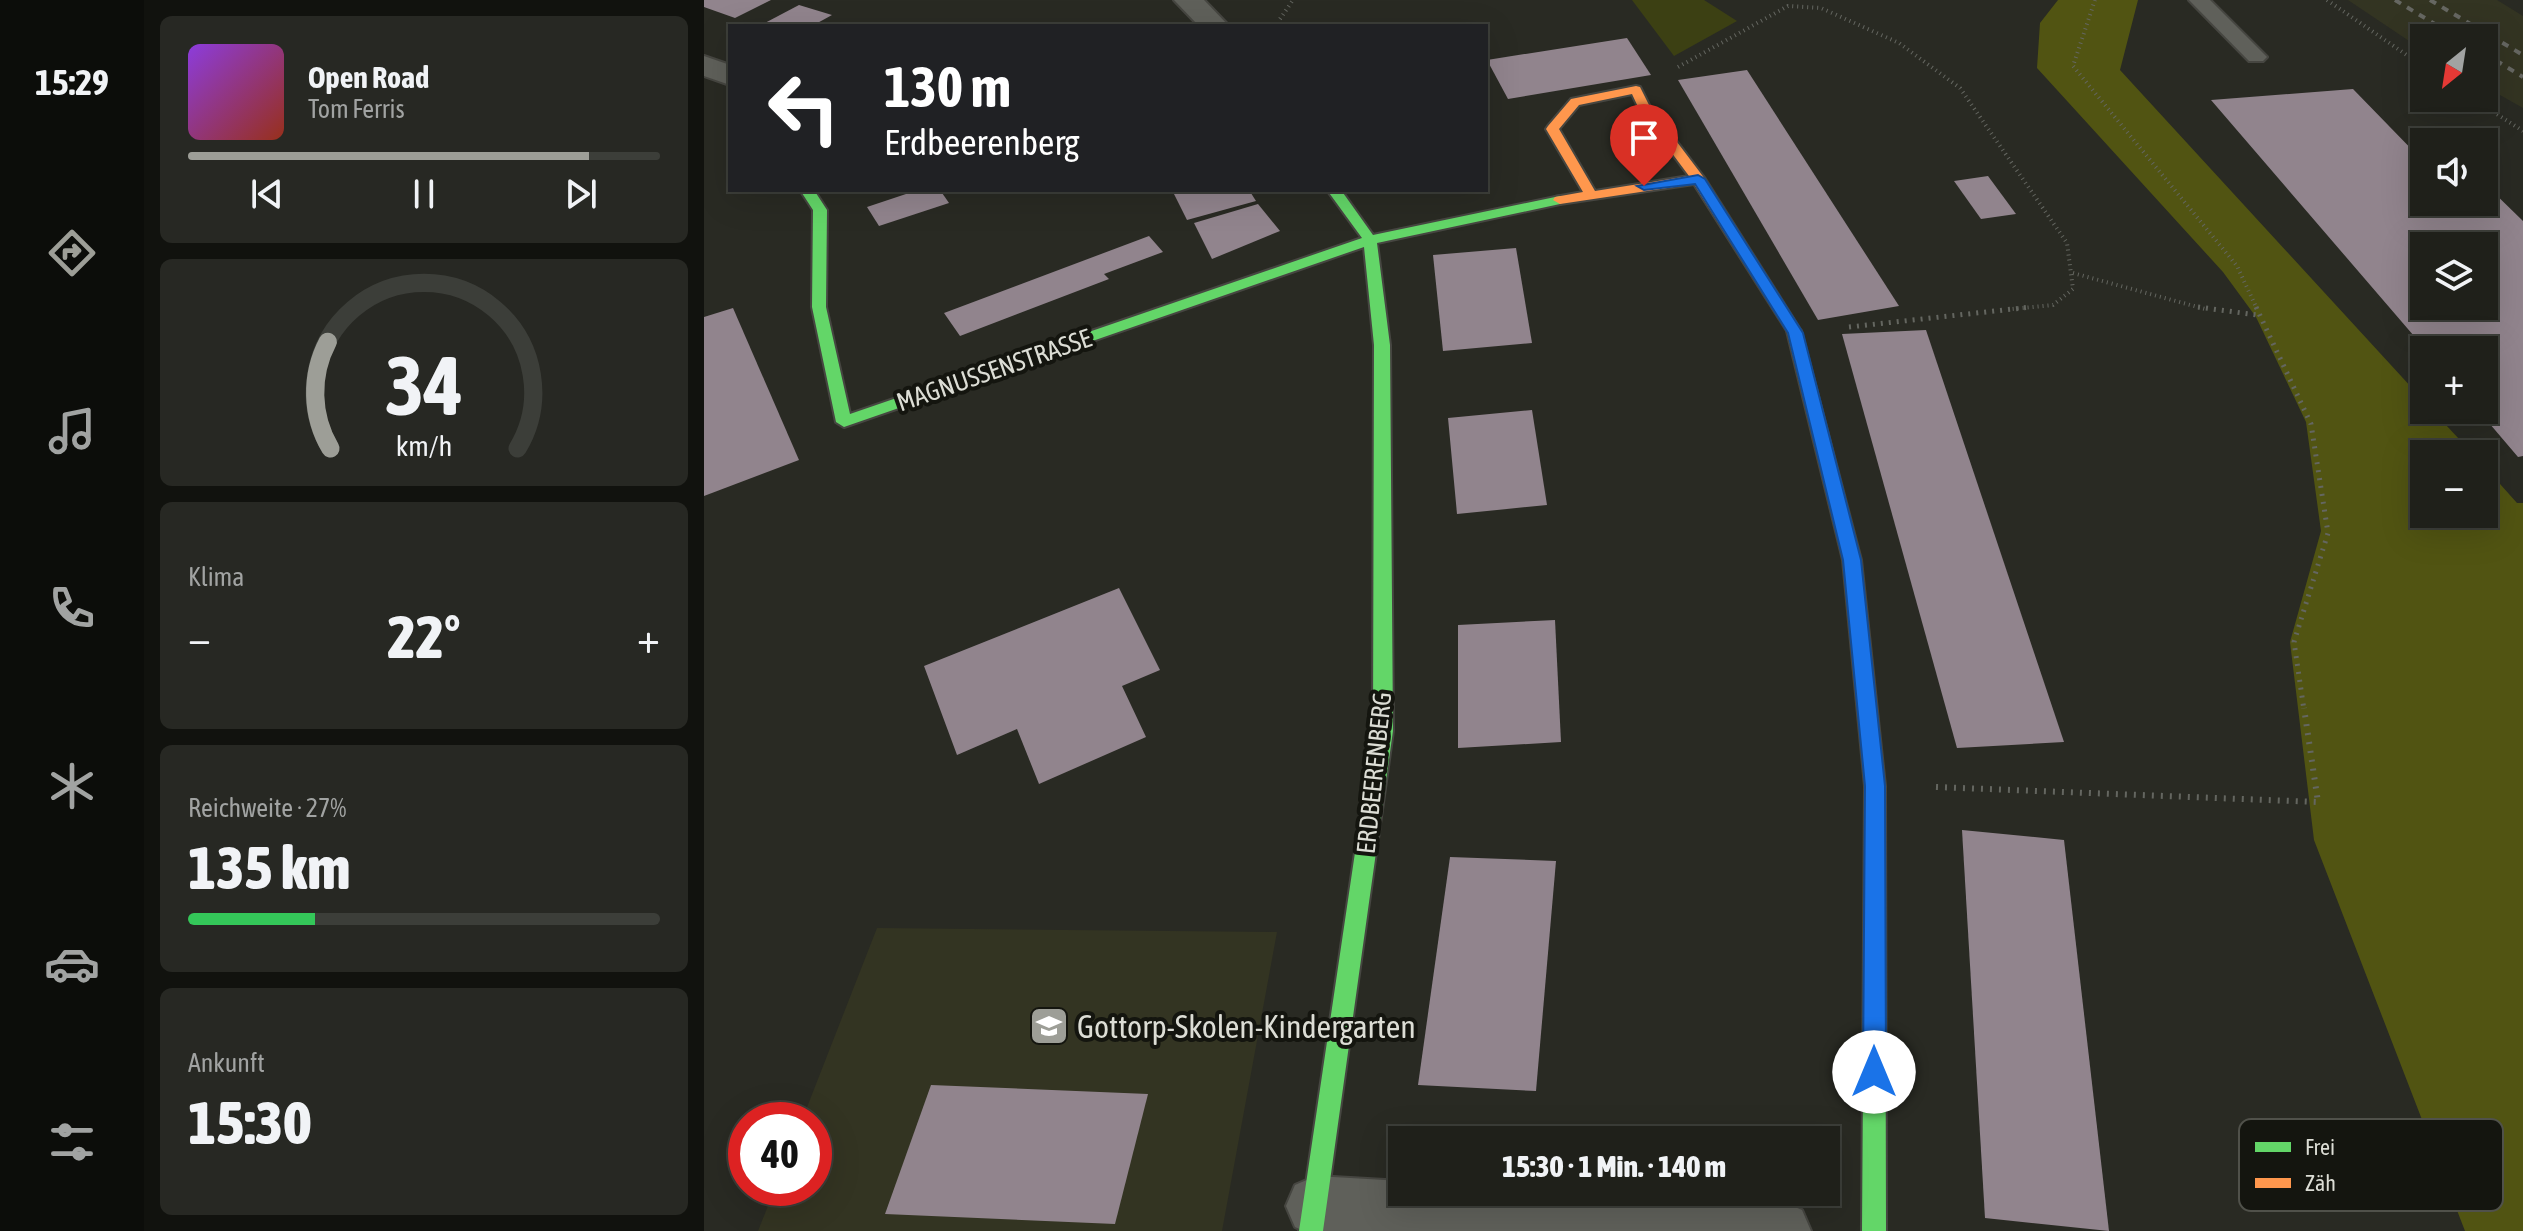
<!DOCTYPE html>
<html lang="de">
<head>
<meta charset="utf-8">
<style>
	body { margin:0; font-family:"Asap Condensed",sans-serif; background:#272823; color:#f1f3f6; height:100vh; display:flex; flex-direction:column; font-size:30px; white-space:nowrap }
	* { box-sizing:border-box; margin:0 }
	p { font-size:26px; color:#a1a3a2 }
	.icon { flex:none; width:44px; height:44px; fill:none; stroke:currentColor; stroke-width:2; stroke-linecap:round; stroke-linejoin:round }
	.map { position:relative; flex:1; overflow:hidden }
	.side { display:flex; flex-direction:column; gap:16px; padding:16px; background:#11120e; width:560px }
	.side>* { flex:none }
	.top-card { position:absolute; left:24px; top:24px; width:760px; height:168px; border-radius:0px; box-shadow:0 8px 32px #0002,0 0 0 2px #3c3e39; background:#202124; color:#fff; overflow:hidden }
	.needle { width:52px; rotate:210deg }
	.fabs { position:absolute; left:1706px; top:24px; display:grid; gap:16px }
	.fabs a { display:grid; place-items:center; width:88px; height:88px; border-radius:0px; background:#1f201a; box-shadow:0 8px 32px #0002,0 0 0 2px #3c3e39; font-size:40px }
	.speed { position:absolute; left:24px; top:1102px; display:flex; gap:16px; font-size:40px; font-weight:700; text-align:center }
	.speed>* { display:grid; place-content:center; width:104px; height:104px; border-radius:50%; background:#1f201a; box-shadow:0 8px 32px #0002,0 0 0 2px #3c3e39; line-height:1 }
	.speed .limit { border:12px solid #d22; background:#fff; color:#111 }
	.pin { position:absolute; display:grid; place-items:center; width:68px; height:68px; color:#fff; margin:-82px -34px; border-radius:50% 50% 50% 0; rotate:-45deg; box-shadow:0 0 8px #0007 }
	.pin .icon { rotate:45deg }
	.me { position:absolute; width:88px; margin:-44px; rotate:0deg; stroke-linejoin:round; filter:drop-shadow(0 0 6px #0008) }
	.turn { display:flex; align-items:center; gap:28px; height:168px; padding:0 24px; font-size:36px }
	.turn .icon { width:104px; height:104px; stroke-width:2.5 }
	.turn b { display:block; font-size:56px; line-height:68px }
	.big { font-size:60px; font-weight:800; line-height:1.1 }
	.side .tile { flex:1; display:flex; flex-direction:column; justify-content:center; gap:12px; min-width:0; padding:0 28px; border-radius:12px; background:#272823 }
	.side .dial { align-items:center; gap:0 }
	.dial svg { height:208px; overflow:visible; fill:none; stroke:#3c3e39; stroke-width:7; stroke-linecap:round; text-anchor:middle }
	.dial text { fill:#f1f3f6; stroke:none }
	.song { display:flex; align-items:center; gap:24px }
	.cover { width:96px; height:96px; border-radius:12px; background:linear-gradient(135deg,hsl(270 70% 55%),hsl(10 70% 35%)) }
	.played { height:8px; border-radius:4px; background:linear-gradient(90deg,#9d9e97 85%,#3c3e39 85%) }
	.keys { display:flex; justify-content:space-around; direction:ltr }
	.heat { display:flex; justify-content:space-between; align-items:center; font-size:44px; direction:ltr }
	.charge { height:12px; border-radius:6px; background:linear-gradient(90deg,#34c759 27%,#3c3e39 0) }
	.trip { position:absolute; left:684px; top:1126px; width:452px; height:80px; border-radius:0px; background:#1f201a; box-shadow:0 8px 32px #0002,0 0 0 2px #3c3e39; font-weight:800; line-height:80px; text-align:center }
	main { display:flex; flex:1; min-height:0 }
	.tab-bar { display:flex; flex-direction:column; width:144px; justify-content:space-around; align-items:center; background:#0c0d0a; color:#a1a3a2 }
	.tab-bar .icon { width:56px; height:56px }
	.tab-bar .active { color:#9d9e97 }
	.tab-bar b { font-size:36px; color:#f1f3f6 }
	.map>svg:first-child { display:block }
	.built { fill:#333422 }
	.green { fill:#3c4013 }
	.forest { fill:#515412 }
	.building { fill:#91848d; fill-rule:evenodd }
	.lines { fill:none; stroke-linecap:round; stroke-linejoin:round }
	.lane-casing { stroke:#464641; stroke-width:4 }
	.street-casing { stroke:#464641; stroke-width:4 }
	.fast-casing { stroke:#464641; stroke-width:4 }
	.slow-casing { stroke:#464641; stroke-width:4 }
	.path-far2 { stroke:#646660; stroke-width:4; stroke-dasharray:1 4; stroke-linecap:butt }
	.path-far1 { stroke:#646660; stroke-width:5; stroke-dasharray:2 6; stroke-linecap:butt }
	.path { stroke:#646660; stroke-width:6; stroke-dasharray:2 7; stroke-linecap:butt }
	.lane { fill:#5f605a; fill-rule:evenodd }
	.street { fill:#5f605a; fill-rule:evenodd }
	.fast { fill:#63d668; fill-rule:evenodd }
	.slow { fill:#ff974d; fill-rule:evenodd }
	.rail { stroke:#666762; stroke-width:4; stroke-dasharray:7 7; stroke-linecap:butt }
	.route { fill:#1a73e8; stroke:#114b97; stroke-width:2 }
	.labels { text-anchor:middle; dominant-baseline:central; stroke-width:8; stroke-linejoin:round; paint-order:stroke }
	.street-label { font-size:26px; fill:#dcddd5; stroke:#14150f }
	.near-poi-label { font-size:32px; fill:#dcddd5; stroke:#14150f; text-anchor:start }
	.key { fill:#14150f; stroke:#50514a; stroke-width:2 }
	.key-label { font-size:22px; fill:#dcddd5 }
</style>
</head>
<body>
<main>
<nav class="tab-bar">
<b>15:29</b>
<svg class="icon active" aria-label="directions" viewBox="0 0 24 24"><path d="M12 3l9 9-9 9-9-9zM9 14v-3h6M13 9l2 2-2 2"/></svg>
<svg class="icon" aria-label="music" viewBox="0 0 24 24"><path d="M9 18V5l10-2v13"/><circle cx="6" cy="18" r="3"/><circle cx="16" cy="16" r="3"/></svg>
<svg class="icon" aria-label="phone" viewBox="0 0 24 24"><path d="M5 4h4l2 5-3 2q2 4 5 5l2-3 5 2v4C11 20 4 13 5 4z"/></svg>
<svg class="icon" aria-label="climate" viewBox="0 0 24 24"><path d="M12 3v18M4 7l16 10M4 17L20 7"/></svg>
<svg class="icon" aria-label="car" viewBox="0 0 24 24"><path d="M5 17H2v-5l4-1 3-4h7l3 4 3 1v5h-3M9 17h6M6 11h13"/><circle cx="7" cy="17" r="2"/><circle cx="17" cy="17" r="2"/></svg>
<svg class="icon" aria-label="filters" viewBox="0 0 24 24"><path d="M4 7h16M4 17h16"/><circle cx="9" cy="7" r="2"/><circle cx="15" cy="17" r="2"/></svg>
</nav>
<section class="side">
<div class="tile">
<div class="song"><i class="cover"></i><div><b>Open Road</b><p>Tom Ferris</p></div></div>
<div class="played"></div>
<div class="keys"><svg class="icon" aria-label="previous" viewBox="0 0 24 24"><path d="M18 5L8 12l10 7zM5 5v14"/></svg><svg class="icon" aria-label="pause" viewBox="0 0 24 24"><path d="M8 5v14M16 5v14"/></svg><svg class="icon" aria-label="next" viewBox="0 0 24 24"><path d="M6 5l10 7-10 7zM19 5v14"/></svg></div>
</div>
<div class="tile dial"><svg viewBox="0 0 100 80">
<path d="M14 69A42 42 0 1 1 86 69"/>
<path d="M14 69A42 42 0 0 1 13 28" stroke="#9d9e97"/>
<text x="50" y="56" font-size="32" font-weight="700">34</text>
<text x="50" y="72" font-size="11">km/h</text>
</svg></div>
<div class="tile"><p>Klima</p>
<div class="heat"><a>−</a><b class="big">22°</b><a>+</a></div>
</div>
<div class="tile"><p>Reichweite · 27%</p><b class="big">135 km</b><div class="charge"></div></div>
<div class="tile"><p>Ankunft</p><b class="big">15:30</b></div>
</section>
<div class="map">
<svg width="1819" height="1231" viewBox="0 0 1819 1231">
	<rect width="100%" height="100%" fill="#292a23"/>
	<g class="built">
		<polygon points="1644,0 1793,0 1819,16 1819,108 1780,86 1780,38 1720,38 1720,51"/>
		<polygon points="173,928 573,932 518,1231 54,1231 71,1188 110,1188 110,1120 98,1120"/>
	</g>
	<polygon class="green" points="928,0 1000,0 1033,21 970,56"/>
	<polygon class="forest" points="1354,0 1434,0 1416,70 1720,401 1720,410 1728,410 1769,454 1720,454 1720,514 1780,514 1780,466 1813,503 1819,503 1819,1231 1761,1231 1610,840 1586,642 1617,531 1602,422 1552,317 1519,272 1333,68 1336,23"/>
	<g class="building">
		<polygon points="0,0 67,0 31,18 0,7"/>
		<polygon points="95,5 128,15 108,26 55,26"/>
		<polygon points="923,38 947,75 804,99 783,60"/>
		<polygon points="1043,70 1195,306 1114,320 974,80"/>
		<path d="M1649 89 1720 162V202H1780V183L1819 221V456L1814 457 1774 410H1780V350H1722L1507 100ZM1720 246H1780V306H1720Z"/>
		<polygon points="1284,176 1312,214 1277,219 1250,181"/>
		<polygon points="214,190 236,190 245,203 175,226 163,207"/>
		<polygon points="468,190 545,190 552,201 483,220"/>
		<polygon points="554,204 576,231 508,259 490,223"/>
		<polygon points="445,236 459,252 400,274 405,279 256,336 240,313"/>
		<polygon points="812,248 828,343 739,351 729,255"/>
		<polygon points="29,308 95,460 0,496 0,317"/>
		<polygon points="1222,330 1360,742 1253,748 1138,334"/>
		<polygon points="828,410 843,505 753,514 744,418"/>
		<polygon points="415,588 456,670 418,686 442,737 335,784 313,729 253,755 220,666"/>
		<polygon points="851,620 857,742 754,748 754,625"/>
		<polygon points="1258,830 1360,840 1405,1231 1281,1218"/>
		<polygon points="746,857 852,861 832,1091 714,1085"/>
		<polygon points="227,1085 444,1094 411,1224 181,1214"/>
	</g>
	<g class="lines">
		<g class="lane-casing">
			<polygon id="lane" points="1485,0 1506,0 1563,57 1559,61 1545,61"/>
		</g>
		<g class="street-casing">
			<g id="street">
				<polygon points="470,0 500,0 525,26 495,26"/>
				<polygon points="0,56 26,65 26,85 0,76"/>
				<polygon points="612,1176 698,1181 698,1192 912,1192 1077,1201 1098,1210 1107,1231 600,1231 591,1227 582,1206 591,1185"/>
			</g>
		</g>
		<g class="fast-casing">
			<g id="fast">
				<polygon points="96,190 110,190 123,210 122,307 146,414 658,238 623,190 637,190 669,235 856,196 863,200 856,204 673,243 686,345 689,731 619,1231 595,1231 669,731 670,345 660,247 140,427 132,422 108,307 109,210"/>
				<polygon points="1090,326 1097,331 1157,560 1181,786 1182,1231 1158,1231 1161,786 1139,560 1083,331"/>
			</g>
		</g>
		<g class="slow-casing">
			<path id="slow" d="M932 86 936 87 945 105 1001 179 1097 331 1095 334H1085L990 184 856 204 849 200 851 197 879 192 842 129 844 126 867 99ZM928 94 935 109 985 176 891 191 855 129 875 105Z"/>
		</g>
		<g class="path-far2">
			<polyline points="1391,0 1369,66 1533,266 1553,309"/>
			<polyline points="1623,0 1720,67"/>
			<polyline points="576,19 589,0"/>
			<polyline points="974,67 1084,6 1117,8 1195,43 1256,88 1363,243 1369,289 1349,305 1308,309"/>
			<polyline points="1768,98 1819,131"/>
			<polyline points="1369,273 1501,309"/>
		</g>
		<g class="path-far1">
			<polyline points="1494,307 1553,315"/>
			<polyline points="1552,307 1607,424 1624,533 1590,642 1600,710"/>
			<polyline points="1145,327 1327,307"/>
		</g>
		<polyline class="path" points="1232,787 1614,802 1600,708"/>
		<use href="#lane" class="lane"/>
		<use href="#street" class="street"/>
		<use href="#fast" class="fast"/>
		<use href="#slow" class="slow"/>
		<g class="rail">
			<polyline points="1691,0 1754,38"/>
			<polyline points="1726,0 1819,55"/>
			<polyline points="1780,53 1819,77"/>
		</g>
	</g>
	<polygon class="route" points="994,175 1001,179 1099,333 1157,560 1181,786 1182,1072 1179,1080 1170,1083 1162,1080 1159,1072 1161,786 1139,560 1084,333 991,184 940,190 933,186"/>
	<defs>
		<g id="school-square" transform="scale(2)"><rect x="-9" y="-9" width="18" height="18" rx="4" fill="#9d9e97" stroke="#14150f"/><path d="M0-5L7-2L0 1L-7-2ZM-4 1L0 2.5L4 1V4Q0 6-4 4Z" fill="#fff"/></g>
	</defs>
	<g fill-rule="evenodd">
		<use href="#school-square" x="345" y="1026"/>
	</g>
	<g class="labels">
		<g class="street-label">
			<text transform="translate(290 370) rotate(-19)">MAGNUSSENSTRASSE</text>
			<text transform="translate(670 773) rotate(-84)">ERDBEERENBERG</text>
		</g>
		<g class="near-poi-label">
			<text x="373" y="1026">Gottorp-Skolen-Kindergarten</text>
		</g>
	</g>
	<rect x="1535" y="1119" width="264" height="92" rx="12" class="key"/>
	<rect x="1551" y="1142" width="36" height="10" fill="#63d668"/>
	<rect x="1551" y="1178" width="36" height="10" fill="#ff974d"/>
	<g class="key-label">
		<text x="1601" y="1155">Frei</text>
		<text x="1601" y="1191">Zäh</text>
	</g>
</svg>
<div class="fabs">
<a><svg class="needle" viewBox="-14 -14 28 28"><path d="M0-13l5 13h-10z" fill="#e53935"/><path d="M0 13l5-13h-10z" fill="#a1a3a2"/></svg></a>
<a><svg class="icon" aria-label="sound" viewBox="0 0 24 24"><path d="M4 9h4l5-4v14l-5-4H4zM17 9q2 3 0 6"/></svg></a>
<a><svg class="icon" aria-label="layers" viewBox="0 0 24 24"><path d="M12 4l9 5-9 5-9-5zM3 14l9 5 9-5"/></svg></a>
<a>+</a>
<a>−</a>
</div>
<div class="speed"><div class="limit">40</div></div>
<div class="pin" style="left:940px;top:186px;background:#d93025"><svg class="icon" aria-label="arrive" viewBox="0 0 24 24"><path d="M6 21V4h12l-3 4 3 4H6"/></svg></div>
<svg class="me" style="left:1170px;top:1072px" viewBox="-20 -20 40 40"><circle r="19" fill="#fff"/><path d="M0-13L10 11 0 6-10 11z" fill="#1a73e8"/></svg>
<div class="trip">15:30 · 1 Min. · 140 m</div>
<div class="top-card">
<div class="turn"><svg class="icon" aria-label="left" viewBox="0 0 24 24"><path d="M17 20v-9H6M10 6l-5 5 5 5"/></svg><div><b>130 m</b>Erdbeerenberg</div></div>
</div>
</div>
</main>
</body>
</html>
